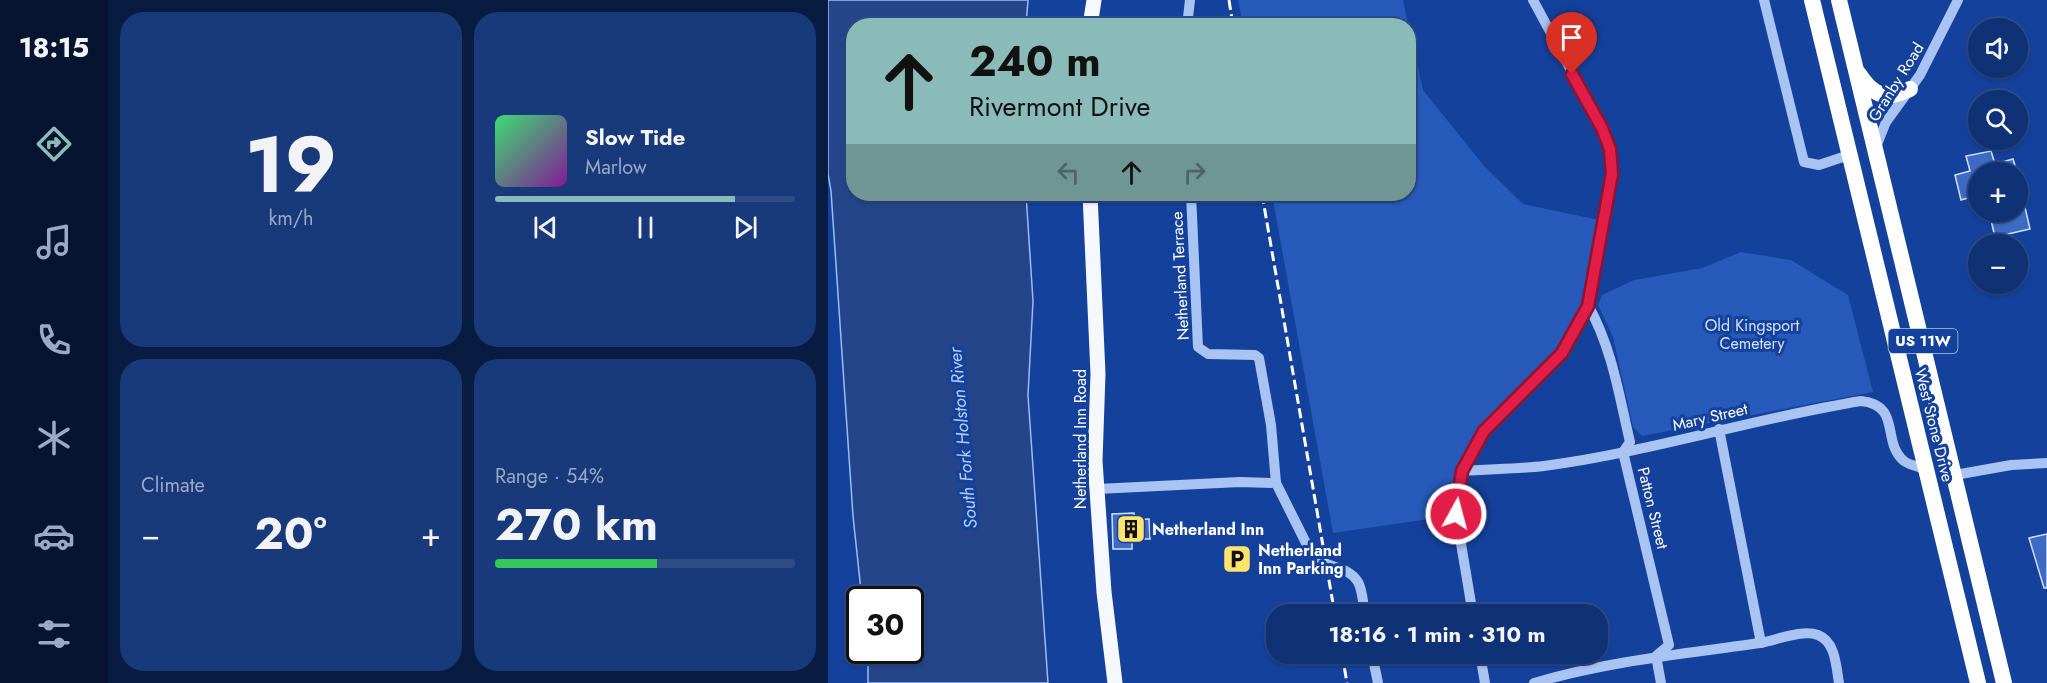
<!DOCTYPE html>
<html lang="en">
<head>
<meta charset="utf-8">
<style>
	body { margin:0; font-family:Jost,sans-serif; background:#18397a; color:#f1f3f6; height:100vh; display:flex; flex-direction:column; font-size:22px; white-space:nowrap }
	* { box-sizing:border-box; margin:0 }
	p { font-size:20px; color:#9ba9c5 }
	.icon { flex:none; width:33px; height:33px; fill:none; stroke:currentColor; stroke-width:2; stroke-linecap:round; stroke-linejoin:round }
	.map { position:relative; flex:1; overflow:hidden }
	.panel { display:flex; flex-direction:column; gap:12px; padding:12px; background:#081b40; width:720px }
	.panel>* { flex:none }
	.guide { position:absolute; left:18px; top:18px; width:570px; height:183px; border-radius:24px; box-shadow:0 2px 4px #0004,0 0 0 2px #2f4c87; background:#8bbbb9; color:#111; overflow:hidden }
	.fabs { position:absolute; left:1140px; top:18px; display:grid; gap:12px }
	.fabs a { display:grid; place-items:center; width:60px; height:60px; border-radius:50%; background:#0f3175; box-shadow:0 2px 4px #0004,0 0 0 2px #2f4c87; font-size:30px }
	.speed { position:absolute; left:18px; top:586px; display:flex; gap:12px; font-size:30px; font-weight:700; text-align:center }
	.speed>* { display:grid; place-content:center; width:78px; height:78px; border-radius:50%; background:#0f3175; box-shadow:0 2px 4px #0004,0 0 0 2px #2f4c87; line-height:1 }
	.speed .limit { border:3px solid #111; border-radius:9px; background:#fff; color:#111 }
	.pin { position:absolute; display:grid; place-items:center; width:51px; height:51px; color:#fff; margin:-62px -26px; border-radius:50% 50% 50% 0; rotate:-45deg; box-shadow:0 0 6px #0007 }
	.pin .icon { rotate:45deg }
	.me { position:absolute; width:66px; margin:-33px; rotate:7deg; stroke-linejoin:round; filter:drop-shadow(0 0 4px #0008) }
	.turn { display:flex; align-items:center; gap:21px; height:126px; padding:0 24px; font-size:27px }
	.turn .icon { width:78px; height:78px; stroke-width:2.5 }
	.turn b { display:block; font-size:42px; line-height:51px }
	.lanes { display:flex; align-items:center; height:57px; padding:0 24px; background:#0003; justify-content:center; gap:30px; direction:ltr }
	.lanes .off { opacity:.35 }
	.big { font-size:45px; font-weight:700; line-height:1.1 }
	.panel .widget { flex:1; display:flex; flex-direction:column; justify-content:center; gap:9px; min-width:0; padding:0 21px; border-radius:24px; background:#18397a }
	.panel .dial { align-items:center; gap:0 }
	.dial b { font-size:78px; line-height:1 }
	.song { display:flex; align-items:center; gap:18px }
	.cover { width:72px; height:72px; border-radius:9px; background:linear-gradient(135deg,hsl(140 70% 55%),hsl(290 70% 35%)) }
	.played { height:6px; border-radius:3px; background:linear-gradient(90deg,#8bbbb9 80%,#2f4c87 80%) }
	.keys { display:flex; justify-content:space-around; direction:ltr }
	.heat { display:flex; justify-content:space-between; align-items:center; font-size:33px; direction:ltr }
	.charge { height:9px; border-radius:4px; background:linear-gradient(90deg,#34c759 54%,#2f4c87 0) }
	.panel .tiles { flex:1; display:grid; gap:12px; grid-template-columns:repeat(2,1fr) }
	.trip { position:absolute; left:438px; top:604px; width:342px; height:60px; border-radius:24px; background:#0f3175; box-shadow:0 2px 4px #0004,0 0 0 2px #2f4c87; font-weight:700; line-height:60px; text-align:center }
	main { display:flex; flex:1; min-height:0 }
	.tabs { display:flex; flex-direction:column; width:108px; justify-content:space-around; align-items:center; background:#06142f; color:#9ba9c5 }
	.tabs .icon { width:42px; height:42px }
	.tabs .active { color:#8bbbb9 }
	.tabs b { font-size:27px; color:#f1f3f6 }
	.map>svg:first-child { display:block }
	.green { fill:#275aba }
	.water { fill:#24458a; stroke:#9bbcf6; stroke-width:1.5 }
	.building { fill:#3d6ac3; stroke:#d1e1fd; stroke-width:1.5 }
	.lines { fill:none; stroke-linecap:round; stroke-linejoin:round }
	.minor { stroke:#a9c3f3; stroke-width:10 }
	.major { stroke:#f6f8ff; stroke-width:15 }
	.highway { stroke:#fff; stroke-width:16 }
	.rail { stroke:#fff; stroke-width:3; stroke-dasharray:10 4.5; stroke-linecap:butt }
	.route-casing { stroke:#92132f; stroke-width:15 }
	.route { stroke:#e11d48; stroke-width:10 }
	.labels { text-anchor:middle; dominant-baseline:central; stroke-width:6; stroke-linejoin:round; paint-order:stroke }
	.shield { fill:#14419c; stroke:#b8c6e1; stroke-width:1.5 }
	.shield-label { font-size:15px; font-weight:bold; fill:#fff }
	.street-label { font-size:16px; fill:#fff; stroke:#14419c }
	.park-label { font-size:16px; fill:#d1e1fd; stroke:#14419c }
	.poi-label { font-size:16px; font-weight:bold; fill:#fff; stroke:#14419c; text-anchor:start }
	.water-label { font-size:18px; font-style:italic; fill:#b6cefa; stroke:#14419c }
</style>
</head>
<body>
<main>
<nav class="tabs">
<b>18:15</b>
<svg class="icon active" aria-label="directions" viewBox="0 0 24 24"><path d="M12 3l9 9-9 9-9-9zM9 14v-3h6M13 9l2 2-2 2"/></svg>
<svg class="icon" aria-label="music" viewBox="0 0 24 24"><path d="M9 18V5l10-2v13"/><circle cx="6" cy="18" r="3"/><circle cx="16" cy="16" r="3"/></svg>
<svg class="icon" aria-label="phone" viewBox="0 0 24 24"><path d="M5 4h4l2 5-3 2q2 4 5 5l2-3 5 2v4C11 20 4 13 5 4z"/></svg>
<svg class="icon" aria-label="climate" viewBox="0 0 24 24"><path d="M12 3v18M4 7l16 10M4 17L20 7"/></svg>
<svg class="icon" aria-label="car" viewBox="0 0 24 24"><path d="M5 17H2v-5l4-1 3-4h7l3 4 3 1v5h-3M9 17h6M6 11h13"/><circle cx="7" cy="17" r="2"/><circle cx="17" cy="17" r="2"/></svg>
<svg class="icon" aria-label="filters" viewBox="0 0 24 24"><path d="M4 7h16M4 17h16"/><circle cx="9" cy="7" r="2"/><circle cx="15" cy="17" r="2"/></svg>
</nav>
<section class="panel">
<div class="tiles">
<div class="widget dial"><b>19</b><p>km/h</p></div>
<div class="widget">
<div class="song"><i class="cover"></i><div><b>Slow Tide</b><p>Marlow</p></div></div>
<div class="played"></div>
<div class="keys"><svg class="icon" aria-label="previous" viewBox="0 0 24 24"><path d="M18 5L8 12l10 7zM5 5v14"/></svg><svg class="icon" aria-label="pause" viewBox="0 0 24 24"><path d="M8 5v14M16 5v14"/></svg><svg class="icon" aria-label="next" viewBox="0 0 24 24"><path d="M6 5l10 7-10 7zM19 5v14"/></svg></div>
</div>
<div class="widget"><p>Climate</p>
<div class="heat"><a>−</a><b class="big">20°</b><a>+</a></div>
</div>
<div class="widget"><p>Range · 54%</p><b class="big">270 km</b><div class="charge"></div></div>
</div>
</section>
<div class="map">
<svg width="1219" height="683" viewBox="0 0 1219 683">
	<rect width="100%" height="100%" fill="#14419c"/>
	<g class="green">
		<polygon points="410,0 575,0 580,25 415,25"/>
		<polygon points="581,27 595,90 656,166 695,204 776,221 760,305 748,331 656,431 634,471 622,516 505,533 444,194 580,194"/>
		<polygon points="913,252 963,260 1020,295 1045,392 814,436 805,427 785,337 770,305 774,295 806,280 874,268"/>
	</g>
	<polygon class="water" points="0,0 200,0 198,25 26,26 26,194 198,194 205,301 200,395 220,683 40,683 40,651 82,651 82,600 34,600 25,516 3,191 0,174"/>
	<g class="building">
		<polygon points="1163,151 1167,164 1185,159 1189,172 1150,172 1150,195 1133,200 1127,175 1142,171 1138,156"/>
		<polygon points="1190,190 1193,190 1202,229 1167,237 1161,212 1190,212"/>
		<polygon points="306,513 307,520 321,519 322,539 304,539 304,549 285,549 284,514"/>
		<polygon points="1219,534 1219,588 1216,588 1201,538"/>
	</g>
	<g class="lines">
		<g class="minor">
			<polyline points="936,0 976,162 991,165 1021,155"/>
			<polyline points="359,26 362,0"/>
			<polyline points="1048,147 1058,122 1092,75 1130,0"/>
			<polyline points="363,194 370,347 380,354 427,355 431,358 443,425 448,483"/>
			<path d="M760 305C784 348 791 395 802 442L795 452 841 645 828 656 833 683"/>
			<polyline points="891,429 933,643"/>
			<path d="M634 471C661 469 689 469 716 466 823 452 927 418 1033 401 1074 405 1053 442 1076 461 1081 465 1092 467 1098 469"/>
			<polyline points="1127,475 1183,465 1219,463"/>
			<path d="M269 489 412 482 448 483 483 553C497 570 519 564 530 582 535 591 535 605 537 615"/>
			<polyline points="645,615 628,514 634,471 656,431 734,353 760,305 784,174 782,149 774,128 705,0"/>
			<polyline points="544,654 550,683"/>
			<polyline points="652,654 657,683"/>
			<path d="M706 683C780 661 856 654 932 643 949 640 974 629 990 635 1008 642 1008 667 1011 683"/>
		</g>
		<g class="major">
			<polyline points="262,26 266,0"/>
			<polyline points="262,194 270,374 267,461 276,592 287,683"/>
		</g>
		<g class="highway">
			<polyline points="984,0 1150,683"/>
			<polyline points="1011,0 1176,683"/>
			<path d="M1031 74C1045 96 1059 101 1082 89"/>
		</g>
		<g class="rail">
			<polyline points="401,0 405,26"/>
			<polyline points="434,194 507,615"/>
			<polyline points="514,654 519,683"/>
		</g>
	</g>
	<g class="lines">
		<g class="route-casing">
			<polyline id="route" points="628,514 634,471 656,431 734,353 760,306 784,174 782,149 774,128 744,74"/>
		</g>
		<use href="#route" class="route"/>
	</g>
	<defs>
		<g id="building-square" transform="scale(1.5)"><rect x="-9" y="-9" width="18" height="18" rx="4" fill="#ffe46c" stroke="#14419c"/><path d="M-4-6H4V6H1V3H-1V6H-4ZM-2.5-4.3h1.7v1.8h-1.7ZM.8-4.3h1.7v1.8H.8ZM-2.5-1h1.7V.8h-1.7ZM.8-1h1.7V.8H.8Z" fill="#111"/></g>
		<g id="parking-square" transform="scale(1.5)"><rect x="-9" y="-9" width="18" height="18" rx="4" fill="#ffe46c" stroke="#14419c"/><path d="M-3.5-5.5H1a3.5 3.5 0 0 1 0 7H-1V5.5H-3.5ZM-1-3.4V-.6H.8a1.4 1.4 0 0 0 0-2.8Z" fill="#111"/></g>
	</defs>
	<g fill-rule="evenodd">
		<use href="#building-square" x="303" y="529"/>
		<use href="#parking-square" x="409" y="559"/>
	</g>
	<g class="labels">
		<rect class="shield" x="1060.5" y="329" width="69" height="24" rx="4.5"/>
		<g class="shield-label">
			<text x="1095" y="341">US 11W</text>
		</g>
		<g class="street-label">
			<text transform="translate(1068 82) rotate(-58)">Granby Road</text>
			<text transform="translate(352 276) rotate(-93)">Netherland Terrace</text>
			<text transform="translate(882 417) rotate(-13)">Mary Street</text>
			<text transform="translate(1106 425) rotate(76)">West Stone Drive</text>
			<text transform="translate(252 439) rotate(-90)">Netherland Inn Road</text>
			<text transform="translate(825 508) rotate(76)">Patton Street</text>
		</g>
		<g class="park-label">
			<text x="924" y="325">Old Kingsport<tspan x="924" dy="18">Cemetery</tspan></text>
		</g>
		<g class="poi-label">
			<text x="324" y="529">Netherland Inn</text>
			<text x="430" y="550">Netherland<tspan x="430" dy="18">Inn Parking</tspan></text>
		</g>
		<g class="water-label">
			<text transform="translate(135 438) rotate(-95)">South Fork Holston River</text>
		</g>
	</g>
</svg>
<div class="fabs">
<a><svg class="icon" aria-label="sound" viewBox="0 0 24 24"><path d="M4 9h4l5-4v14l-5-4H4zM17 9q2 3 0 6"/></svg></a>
<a><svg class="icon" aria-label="search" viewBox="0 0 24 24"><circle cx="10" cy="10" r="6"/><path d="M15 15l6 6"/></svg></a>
<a>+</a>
<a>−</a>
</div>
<div class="speed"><div class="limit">30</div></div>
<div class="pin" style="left:744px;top:74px;background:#d93025"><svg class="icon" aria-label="arrive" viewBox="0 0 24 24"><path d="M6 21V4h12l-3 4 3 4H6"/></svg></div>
<svg class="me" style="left:628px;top:514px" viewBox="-20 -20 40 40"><circle r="17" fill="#e11d48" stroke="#fff" stroke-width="3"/><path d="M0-11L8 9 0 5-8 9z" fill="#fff"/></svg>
<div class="trip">18:16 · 1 min · 310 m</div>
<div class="guide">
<div class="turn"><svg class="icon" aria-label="ahead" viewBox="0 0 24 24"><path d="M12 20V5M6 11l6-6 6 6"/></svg><div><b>240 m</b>Rivermont Drive</div></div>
<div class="lanes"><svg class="icon off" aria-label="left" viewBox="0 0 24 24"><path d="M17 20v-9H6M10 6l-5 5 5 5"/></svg><svg class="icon" aria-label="ahead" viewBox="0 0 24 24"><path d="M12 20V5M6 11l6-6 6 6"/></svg><svg class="icon off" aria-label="right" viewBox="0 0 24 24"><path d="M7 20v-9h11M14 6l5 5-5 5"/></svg></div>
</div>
</div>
</main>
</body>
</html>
